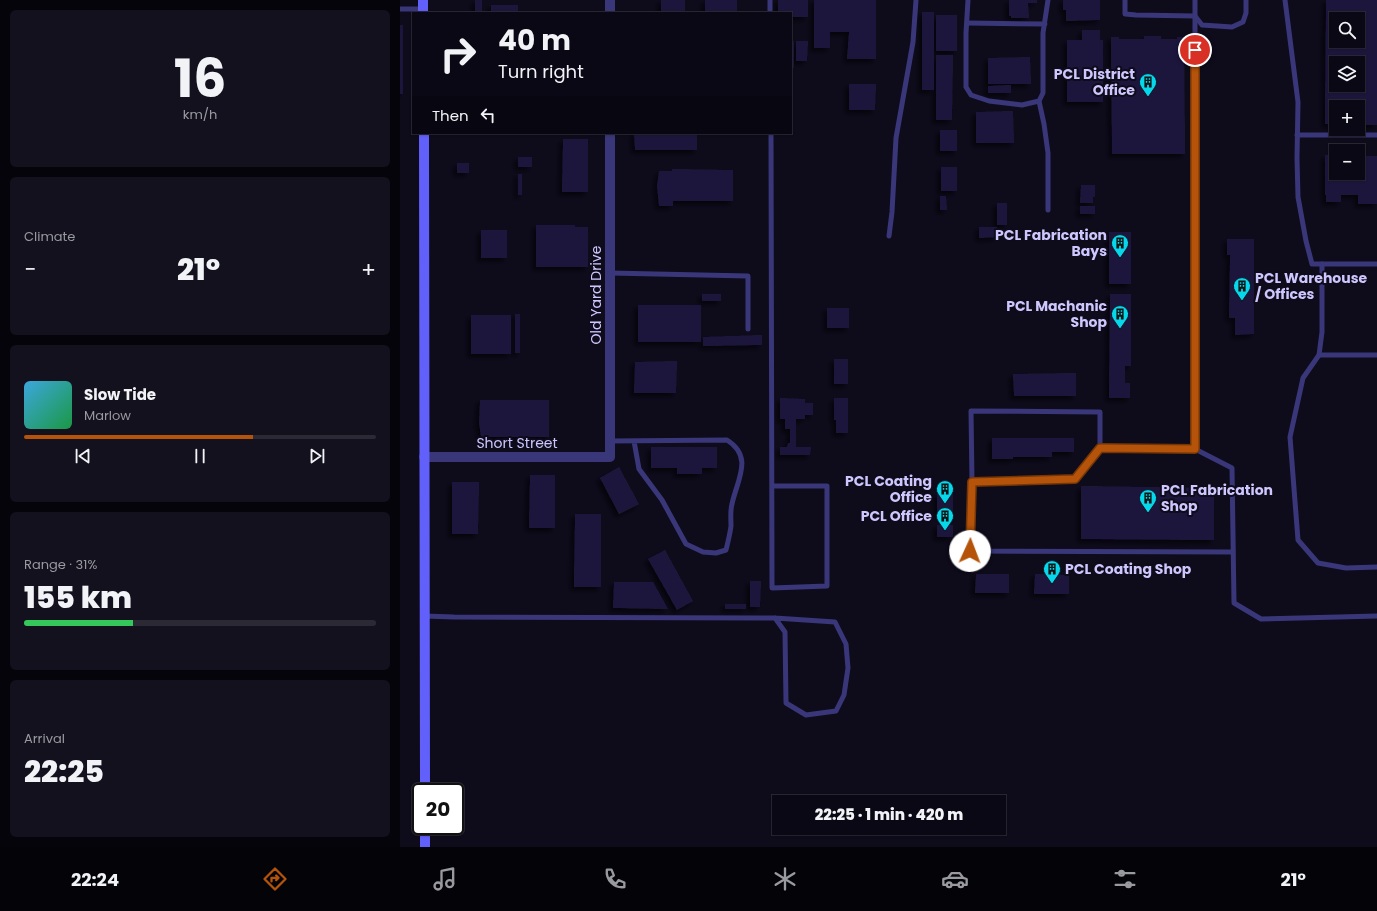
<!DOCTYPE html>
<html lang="en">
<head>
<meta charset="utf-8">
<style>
	body { margin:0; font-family:Poppins,sans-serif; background:#13111d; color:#f1f3f6; height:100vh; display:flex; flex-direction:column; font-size:15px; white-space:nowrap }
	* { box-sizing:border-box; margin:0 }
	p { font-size:13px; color:#999aa0 }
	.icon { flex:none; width:22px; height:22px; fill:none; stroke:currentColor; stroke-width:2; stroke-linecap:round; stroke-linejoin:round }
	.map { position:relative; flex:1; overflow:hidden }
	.side { display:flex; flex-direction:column; gap:10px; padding:10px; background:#06040b; width:400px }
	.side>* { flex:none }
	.hud { position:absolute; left:12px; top:12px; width:380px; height:122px; border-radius:0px; box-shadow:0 1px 3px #0004,0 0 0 1px #2a2934; background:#0a0814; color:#f1f3f6; overflow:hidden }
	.buttons { position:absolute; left:929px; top:12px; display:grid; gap:8px }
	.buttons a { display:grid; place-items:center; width:36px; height:36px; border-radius:0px; background:#0a0814; box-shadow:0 1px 3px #0004,0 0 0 1px #2a2934; font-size:20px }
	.speed { position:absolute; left:12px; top:783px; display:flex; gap:8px; font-size:20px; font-weight:700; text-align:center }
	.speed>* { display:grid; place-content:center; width:52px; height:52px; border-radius:50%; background:#0a0814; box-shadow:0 1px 3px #0004,0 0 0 1px #2a2934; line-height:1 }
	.speed .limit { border:2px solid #111; border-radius:6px; background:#fff; color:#111 }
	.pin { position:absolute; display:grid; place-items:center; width:34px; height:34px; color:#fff; margin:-17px; border:2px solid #fff; border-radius:50%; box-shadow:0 1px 4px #0007 }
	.me { position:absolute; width:44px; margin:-22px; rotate:2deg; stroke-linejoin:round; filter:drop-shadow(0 0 3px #0008) }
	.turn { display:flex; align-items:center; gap:14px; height:84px; padding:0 20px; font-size:18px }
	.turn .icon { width:52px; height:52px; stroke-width:2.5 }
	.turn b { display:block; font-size:28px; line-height:34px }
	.then { display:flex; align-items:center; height:38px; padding:0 20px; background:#0003; gap:8px; font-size:15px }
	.big { font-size:30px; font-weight:800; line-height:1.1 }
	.side .tile { flex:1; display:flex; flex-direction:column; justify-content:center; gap:6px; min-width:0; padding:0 14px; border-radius:6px; background:#13111d }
	.side .dial { align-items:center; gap:0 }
	.dial b { font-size:52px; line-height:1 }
	.song { display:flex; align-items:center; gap:12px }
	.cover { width:48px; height:48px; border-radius:6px; background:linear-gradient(135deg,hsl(200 70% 55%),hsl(140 70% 35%)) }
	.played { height:4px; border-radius:2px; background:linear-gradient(90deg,#b45309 65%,#2a2934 65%) }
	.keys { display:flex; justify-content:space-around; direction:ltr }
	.heat { display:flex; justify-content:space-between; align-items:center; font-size:22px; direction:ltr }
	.charge { height:6px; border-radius:3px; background:linear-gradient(90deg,#34c759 31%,#2a2934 0) }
	.trip { position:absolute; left:372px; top:795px; width:234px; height:40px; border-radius:0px; background:#0a0814; box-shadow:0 1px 3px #0004,0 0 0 1px #2a2934; font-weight:800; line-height:40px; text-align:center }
	.menu { display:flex; height:64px; justify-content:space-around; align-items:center; background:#040308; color:#999aa0 }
	.menu .icon { width:28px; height:28px }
	.menu .on { color:#b45309 }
	.menu b { font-size:18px; color:#f1f3f6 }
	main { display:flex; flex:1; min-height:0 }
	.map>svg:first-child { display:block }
	.building { fill:#1f183c; fill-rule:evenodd; filter:url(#shadow) }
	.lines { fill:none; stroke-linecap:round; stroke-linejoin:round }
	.lane { stroke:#393779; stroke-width:5 }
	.street { stroke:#393779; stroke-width:10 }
	.secondary { stroke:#6260fb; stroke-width:10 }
	.route-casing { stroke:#753606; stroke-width:10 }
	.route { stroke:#b45309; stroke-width:7 }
	.labels { text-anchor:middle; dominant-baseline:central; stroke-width:4; stroke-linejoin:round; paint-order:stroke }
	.poi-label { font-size:14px; font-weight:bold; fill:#cdc7fe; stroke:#0e0b1b; text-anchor:end }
	.street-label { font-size:14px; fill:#cdc7fe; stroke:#0e0b1b }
</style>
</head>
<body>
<main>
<section class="side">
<div class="tile dial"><b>16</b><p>km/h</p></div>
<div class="tile"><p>Climate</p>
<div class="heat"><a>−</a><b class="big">21°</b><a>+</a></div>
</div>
<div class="tile">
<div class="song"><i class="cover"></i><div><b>Slow Tide</b><p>Marlow</p></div></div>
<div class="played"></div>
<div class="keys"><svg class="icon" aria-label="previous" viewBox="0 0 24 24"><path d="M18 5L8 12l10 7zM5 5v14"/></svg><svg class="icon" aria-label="pause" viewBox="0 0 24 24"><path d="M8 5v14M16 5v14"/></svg><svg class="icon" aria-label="next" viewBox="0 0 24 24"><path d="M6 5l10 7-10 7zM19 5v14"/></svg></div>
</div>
<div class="tile"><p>Range · 31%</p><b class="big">155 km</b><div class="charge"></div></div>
<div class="tile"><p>Arrival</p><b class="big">22:25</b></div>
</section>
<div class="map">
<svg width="977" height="847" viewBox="0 0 977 847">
	<defs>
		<filter id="shadow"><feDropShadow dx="-3.5" dy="3.5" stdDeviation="2" flood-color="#0009"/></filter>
	</defs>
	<rect width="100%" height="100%" fill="#0e0b1b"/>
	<g class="building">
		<rect x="75" y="0" width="7" height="11"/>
		<rect x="261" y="0" width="24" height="13"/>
		<rect x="305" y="0" width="32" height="13"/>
		<polygon points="378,0 408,0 408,17 391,17 391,13 378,13"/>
		<polygon points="414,0 476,0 476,59 447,59 449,32 430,32 430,48 414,48 414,32 420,32 414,32"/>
		<polygon points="609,0 637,0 637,3 628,3 629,18 611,18 611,16 609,16"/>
		<polygon points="663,0 700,0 700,20 666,21 666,10 663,10"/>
		<path d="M926 0H977V125H958V107H936V125L925 124ZM936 19H958V41H936ZM936 63H958V85H936Z"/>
		<rect x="91" y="5" width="27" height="8"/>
		<rect x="522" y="12" width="12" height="78"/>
		<rect x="536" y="15" width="21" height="36"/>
		<rect x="0" y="25" width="3" height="69"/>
		<polygon points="682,30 700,30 700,40 703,40 703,102 667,102 667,40 682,40"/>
		<polygon points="744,36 761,36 761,39 777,39 777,37 784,37 785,154 712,154 711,37 719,37 719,39 744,39"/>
		<rect x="391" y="41" width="3" height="27"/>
		<polygon points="396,41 408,41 407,61 396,61"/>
		<polygon points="536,55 553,55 552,120 536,120"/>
		<polygon points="630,57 631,84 588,84 588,58"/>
		<polygon points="449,84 476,84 475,110 449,110"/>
		<polygon points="611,85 611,93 588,93 588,86"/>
		<polygon points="613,111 614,143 576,143 576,112"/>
		<rect x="540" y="130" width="17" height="21"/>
		<polygon points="234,133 297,133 297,150 235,150"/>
		<polygon points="163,139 188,139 188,192 162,192"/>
		<polygon points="925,155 936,156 936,173 958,173 958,156 977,156 977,204 958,204 958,195 941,195 941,202 926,202 926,195 925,195"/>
		<rect x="118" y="157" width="14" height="10"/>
		<rect x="57" y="163" width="12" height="10"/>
		<rect x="541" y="167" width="16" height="24"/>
		<polygon points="272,169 333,170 333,201 273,201 273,206 259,206 257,186 259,171 272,171"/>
		<rect x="118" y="174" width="4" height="21"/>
		<polygon points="681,185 695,185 695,197 693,197 693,203 680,203"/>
		<polygon points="540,196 546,196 547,210 540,210"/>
		<rect x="597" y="203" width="10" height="22"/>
		<rect x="680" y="206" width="15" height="8"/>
		<polygon points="136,225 175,225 175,227 188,227 188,267 136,267"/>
		<polygon points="579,227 597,227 597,237 579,238"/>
		<rect x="81" y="230" width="26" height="28"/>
		<rect x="709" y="232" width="22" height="52"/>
		<polygon points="827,239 854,239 854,334 835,335 835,318 829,318 830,255 827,255"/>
		<rect x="302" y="294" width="19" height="7"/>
		<polygon points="710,294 731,294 731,366 725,366 725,383 730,383 730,398 709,398"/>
		<rect x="238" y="305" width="63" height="37"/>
		<rect x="427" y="308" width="22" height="11"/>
		<rect x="115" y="314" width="5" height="39"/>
		<rect x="71" y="315" width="40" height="39"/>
		<rect x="427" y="319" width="22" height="9"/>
		<polygon points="362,335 362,345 303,346 303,337"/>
		<rect x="434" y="359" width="14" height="25"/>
		<polygon points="277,361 276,393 234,393 235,362"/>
		<polygon points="676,373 676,396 614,396 613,374"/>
		<polygon points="380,398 405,399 405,403 413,403 413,415 405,415 405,419 396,419 396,447 411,447 410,455 380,455 380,447 387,447 388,443 390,443 390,429 385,429 385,419 380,419"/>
		<polygon points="434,398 448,398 448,433 436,433 436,420 434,420"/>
		<polygon points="80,400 149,400 149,437 81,437 79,423"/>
		<polygon points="592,438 674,438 674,452 652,452 652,457 613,457 613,459 592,459"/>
		<polygon points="251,447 317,447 317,468 302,468 302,474 277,474 277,468 251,468"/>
		<polygon points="219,467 239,504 219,514 200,478"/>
		<polygon points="130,475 155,475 155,528 129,528"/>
		<polygon points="52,482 79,482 78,534 52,534"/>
		<polygon points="681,486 814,488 814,540 681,539"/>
		<rect x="537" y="493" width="16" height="22"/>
		<polygon points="175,514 201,514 201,587 174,587"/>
		<rect x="537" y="525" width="16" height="12"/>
		<polygon points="265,550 293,601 277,610 248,559"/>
		<polygon points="576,574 609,574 609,593 575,593"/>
		<polygon points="635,574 669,575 669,594 634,594"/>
		<polygon points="350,581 361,581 360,607 350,607"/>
		<polygon points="214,582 253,582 268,609 213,608"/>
		<rect x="325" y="604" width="21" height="5"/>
	</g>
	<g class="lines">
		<g class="lane">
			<polyline points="370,0 370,13"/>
			<polyline points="568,0 566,33 566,87 571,95 589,101 622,105 639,101 643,93 643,33 648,0"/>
			<polyline points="725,0 725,14 736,15 795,16 802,25 832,27 843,22 846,13 846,0"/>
			<polyline points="885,0 898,102 897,158 898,197 906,241 912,264 977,264"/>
			<polyline points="0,9 23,9"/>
			<polyline points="567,23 645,24"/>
			<polyline points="639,101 644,124 648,153 648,210"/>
			<polyline points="371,133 372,588 427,586 427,486 372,486"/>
			<polyline points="897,135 977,135"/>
			<polyline points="489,236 492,212 496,138 513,42 516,0"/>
			<polyline points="922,264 922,332 919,355 903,378 890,437 898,540 918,563 946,568 977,567"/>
			<polyline points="210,273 348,276 348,329"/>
			<polyline points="919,355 977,355"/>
			<path d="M210 441 327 440C354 457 337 480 332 504 330 511 331 519 331 526 330 534 328 542 326 550L316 553 303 552 286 544 262 500 239 469 234 441"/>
			<polyline points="700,448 795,449 832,468 834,603 861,619 977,616"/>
			<polyline points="795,449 795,0"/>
			<polyline points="572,482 675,479 700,448 700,412 571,411 572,482 570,551 833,552"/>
			<polyline points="24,616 54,617 375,618 435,622 446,644 448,668 444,695 436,711 406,715 386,703 385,632 375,618"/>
		</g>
		<g class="street">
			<polyline points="210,0 210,13"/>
			<polyline points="24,457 210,457 210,133"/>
		</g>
		<g class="secondary">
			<polyline points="23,0 23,13"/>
			<polyline points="24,133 25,792"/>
			<polyline points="25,826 25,847"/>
		</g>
	</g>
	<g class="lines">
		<g class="route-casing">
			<polyline id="route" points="570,551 572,482 675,479 700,448 795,449 795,50"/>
		</g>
		<use href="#route" class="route"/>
	</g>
	<defs>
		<g id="building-pin" transform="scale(0.9)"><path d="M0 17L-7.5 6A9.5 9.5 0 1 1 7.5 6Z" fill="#06d7eb" stroke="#0e0b1b"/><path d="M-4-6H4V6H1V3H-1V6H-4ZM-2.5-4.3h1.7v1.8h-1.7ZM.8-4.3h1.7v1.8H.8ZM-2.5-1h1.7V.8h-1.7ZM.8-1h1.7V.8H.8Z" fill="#111"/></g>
	</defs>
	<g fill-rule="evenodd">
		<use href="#building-pin" x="748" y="82"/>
		<use href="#building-pin" x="720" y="243"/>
		<use href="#building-pin" x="842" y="286"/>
		<use href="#building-pin" x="720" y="314"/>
		<use href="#building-pin" x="545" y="489"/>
		<use href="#building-pin" x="748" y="498"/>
		<use href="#building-pin" x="545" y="516"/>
		<use href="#building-pin" x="652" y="569"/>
	</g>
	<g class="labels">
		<g class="poi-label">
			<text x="735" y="74">PCL District<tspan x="735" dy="16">Office</tspan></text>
			<text x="707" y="235">PCL Fabrication<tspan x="707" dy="16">Bays</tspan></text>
			<text x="855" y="278" text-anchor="start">PCL Warehouse<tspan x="855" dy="16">/ Offices</tspan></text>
			<text x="707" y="306">PCL Machanic<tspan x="707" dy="16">Shop</tspan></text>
			<text x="532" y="481">PCL Coating<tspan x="532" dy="16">Office</tspan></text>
			<text x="761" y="490" text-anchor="start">PCL Fabrication<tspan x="761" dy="16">Shop</tspan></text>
			<text x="532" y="516">PCL Office</text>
			<text x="665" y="569" text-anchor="start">PCL Coating Shop</text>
		</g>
		<g class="street-label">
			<text transform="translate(196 295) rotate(-90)">Old Yard Drive</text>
			<text x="117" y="443">Short Street</text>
		</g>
	</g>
</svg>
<div class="buttons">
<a><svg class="icon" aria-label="search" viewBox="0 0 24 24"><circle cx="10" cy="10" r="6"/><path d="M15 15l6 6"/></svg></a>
<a><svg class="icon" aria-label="layers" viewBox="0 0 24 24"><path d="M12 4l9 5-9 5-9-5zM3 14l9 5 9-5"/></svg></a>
<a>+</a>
<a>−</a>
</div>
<div class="speed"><div class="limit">20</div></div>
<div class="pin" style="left:795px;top:50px;background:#d93025"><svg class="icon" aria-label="arrive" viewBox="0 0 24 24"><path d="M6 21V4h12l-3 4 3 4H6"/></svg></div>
<svg class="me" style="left:570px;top:551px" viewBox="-20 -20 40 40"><circle r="19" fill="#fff"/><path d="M0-13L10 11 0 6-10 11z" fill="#b45309"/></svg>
<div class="trip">22:25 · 1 min · 420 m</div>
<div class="hud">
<div class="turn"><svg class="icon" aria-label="right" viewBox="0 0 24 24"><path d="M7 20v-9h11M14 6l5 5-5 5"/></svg><div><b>40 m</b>Turn right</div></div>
<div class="then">Then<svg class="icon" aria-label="left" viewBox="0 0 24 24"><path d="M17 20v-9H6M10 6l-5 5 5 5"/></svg></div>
</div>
</div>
</main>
<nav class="menu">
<b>22:24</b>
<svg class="icon on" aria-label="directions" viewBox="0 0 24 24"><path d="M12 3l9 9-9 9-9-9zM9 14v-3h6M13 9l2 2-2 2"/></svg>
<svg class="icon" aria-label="music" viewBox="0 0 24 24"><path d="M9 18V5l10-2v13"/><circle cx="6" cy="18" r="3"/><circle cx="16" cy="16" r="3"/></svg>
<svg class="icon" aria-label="phone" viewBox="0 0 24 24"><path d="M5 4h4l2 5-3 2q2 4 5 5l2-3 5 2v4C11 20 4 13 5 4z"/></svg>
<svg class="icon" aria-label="climate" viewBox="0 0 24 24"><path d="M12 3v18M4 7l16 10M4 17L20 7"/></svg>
<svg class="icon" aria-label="car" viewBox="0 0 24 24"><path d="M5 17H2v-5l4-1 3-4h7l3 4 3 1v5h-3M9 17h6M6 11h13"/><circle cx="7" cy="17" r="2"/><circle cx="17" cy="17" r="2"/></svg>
<svg class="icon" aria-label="filters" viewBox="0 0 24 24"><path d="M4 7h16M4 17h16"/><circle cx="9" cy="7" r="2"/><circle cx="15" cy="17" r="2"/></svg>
<b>21°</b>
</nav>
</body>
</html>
